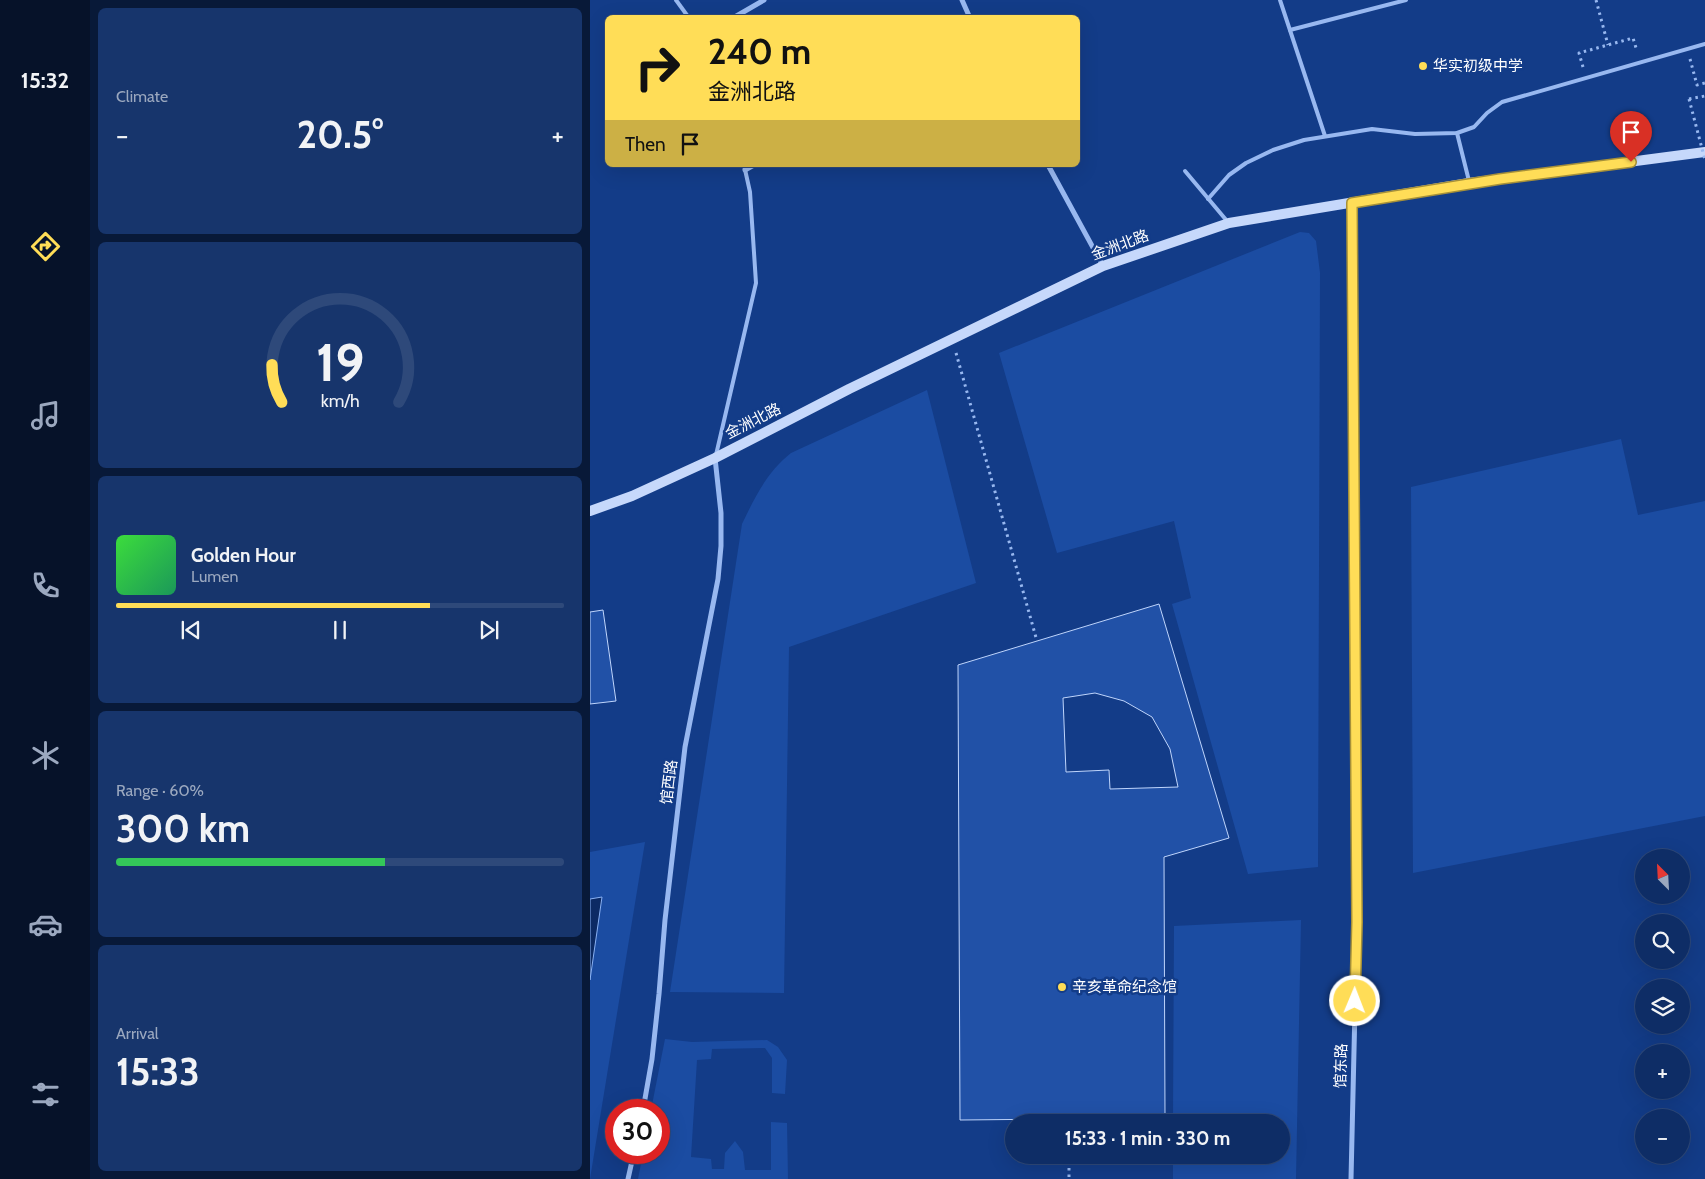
<!DOCTYPE html>
<html lang="en">
<head>
<meta charset="utf-8">
<style>
	body { margin:0; font-family:Cabin,"Noto Sans SC",sans-serif; background:#17356c; color:#f1f3f6; height:100vh; display:flex; flex-direction:column; font-size:19px; white-space:nowrap }
	* { box-sizing:border-box; margin:0 }
	p { font-size:16px; color:#9ba8bf }
	.icon { flex:none; width:28px; height:28px; fill:none; stroke:currentColor; stroke-width:2; stroke-linecap:round; stroke-linejoin:round }
	.map { position:relative; flex:1; overflow:hidden }
	.side { display:flex; flex-direction:column; gap:8px; padding:8px; background:#081938; width:500px }
	.side>* { flex:none }
	.guide { position:absolute; left:15px; top:15px; width:475px; height:152px; border-radius:8px; box-shadow:0 5px 20px #0002,0 0 0 1px #2e497a; background:#ffdd57; color:#111; overflow:hidden }
	.needle { width:32px; rotate:336deg }
	.buttons { position:absolute; left:1045px; top:849px; display:grid; gap:10px }
	.buttons a { display:grid; place-items:center; width:55px; height:55px; border-radius:50%; background:#0e2d66; box-shadow:0 5px 20px #0002,0 0 0 1px #2e497a; font-size:25px }
	.speed { position:absolute; left:15px; top:1099px; display:flex; gap:10px; font-size:25px; font-weight:700; text-align:center }
	.speed>* { display:grid; place-content:center; width:65px; height:65px; border-radius:50%; background:#0e2d66; box-shadow:0 5px 20px #0002,0 0 0 1px #2e497a; line-height:1 }
	.speed .limit { border:8px solid #d22; background:#fff; color:#111 }
	.pin { position:absolute; display:grid; place-items:center; width:42px; height:42px; color:#fff; margin:-51px -21px; border-radius:50% 50% 50% 0; rotate:-45deg; box-shadow:0 0 5px #0007 }
	.pin .icon { rotate:45deg }
	.me { position:absolute; width:55px; margin:-28px; rotate:1deg; stroke-linejoin:round; filter:drop-shadow(0 0 4px #0008) }
	.turn { display:flex; align-items:center; gap:18px; height:105px; padding:0 20px; font-size:22px }
	.turn .icon { width:65px; height:65px; stroke-width:2.5 }
	.turn b { display:block; font-size:35px; line-height:42px }
	.then { display:flex; align-items:center; height:48px; padding:0 20px; background:#0003; gap:10px; font-size:19px }
	.big { font-size:38px; font-weight:800; line-height:1.1 }
	.side .card { flex:1; display:flex; flex-direction:column; justify-content:center; gap:8px; min-width:0; padding:0 18px; border-radius:8px; background:#17356c }
	.side .dial { align-items:center; gap:0 }
	.dial svg { height:130px; overflow:visible; fill:none; stroke:#2e497a; stroke-width:7; stroke-linecap:round; text-anchor:middle }
	.dial text { fill:#f1f3f6; stroke:none }
	.song { display:flex; align-items:center; gap:15px }
	.cover { width:60px; height:60px; border-radius:8px; background:linear-gradient(135deg,hsl(120 70% 55%),hsl(150 70% 35%)) }
	.played { height:5px; border-radius:2px; background:linear-gradient(90deg,#ffdd57 70%,#2e497a 70%) }
	.keys { display:flex; justify-content:space-around; direction:ltr }
	.heat { display:flex; justify-content:space-between; align-items:center; font-size:28px; direction:ltr }
	.charge { height:8px; border-radius:4px; background:linear-gradient(90deg,#34c759 60%,#2e497a 0) }
	.trip { position:absolute; left:415px; top:1114px; width:285px; height:50px; border-radius:25px; background:#0e2d66; box-shadow:0 5px 20px #0002,0 0 0 1px #2e497a; font-weight:800; line-height:50px; text-align:center }
	main { display:flex; flex:1; min-height:0 }
	.tab-bar { display:flex; flex-direction:column; width:90px; justify-content:space-around; align-items:center; background:#061229; color:#9ba8bf }
	.tab-bar .icon { width:35px; height:35px }
	.tab-bar .selected { color:#ffdd57 }
	.tab-bar b { font-size:22px; color:#f1f3f6 }
	.map>svg:first-child { display:block }
	.green { fill:#1b4ca2 }
	.water { fill:#0c2a64; stroke:#8ab1f3 }
	.building { fill:#2151a7; stroke:#bfd5fc; fill-rule:evenodd }
	.lines { fill:none; stroke-linecap:round; stroke-linejoin:round }
	.path { stroke:#98b8f0; stroke-width:3; stroke-dasharray:2.5 4; stroke-linecap:butt }
	.lane { stroke:#98b8f0; stroke-width:4 }
	.street { stroke:#98b8f0; stroke-width:5 }
	.secondary { stroke:#c6d8fb; stroke-width:10 }
	.path-bridge { stroke:#98b8f0; stroke-width:3; stroke-dasharray:2.5 4; stroke-linecap:butt }
	.route-casing { stroke:#a69039; stroke-width:12 }
	.route { stroke:#ffdd57; stroke-width:9 }
	.poi-dot { fill:#ffdd57; stroke:#133c88; stroke-width:2 }
	.labels { text-anchor:middle; dominant-baseline:central; stroke-width:5; stroke-linejoin:round; paint-order:stroke }
	.poi-label { font-size:15px; fill:#fff; stroke:#133c88; text-anchor:start }
	.street-label { font-size:15px; fill:#fff; stroke:#133c88 }
</style>
</head>
<body>
<main>
<nav class="tab-bar">
<b>15:32</b>
<svg class="icon selected" aria-label="directions" viewBox="0 0 24 24"><path d="M12 3l9 9-9 9-9-9zM9 14v-3h6M13 9l2 2-2 2"/></svg>
<svg class="icon" aria-label="music" viewBox="0 0 24 24"><path d="M9 18V5l10-2v13"/><circle cx="6" cy="18" r="3"/><circle cx="16" cy="16" r="3"/></svg>
<svg class="icon" aria-label="phone" viewBox="0 0 24 24"><path d="M5 4h4l2 5-3 2q2 4 5 5l2-3 5 2v4C11 20 4 13 5 4z"/></svg>
<svg class="icon" aria-label="climate" viewBox="0 0 24 24"><path d="M12 3v18M4 7l16 10M4 17L20 7"/></svg>
<svg class="icon" aria-label="car" viewBox="0 0 24 24"><path d="M5 17H2v-5l4-1 3-4h7l3 4 3 1v5h-3M9 17h6M6 11h13"/><circle cx="7" cy="17" r="2"/><circle cx="17" cy="17" r="2"/></svg>
<svg class="icon" aria-label="filters" viewBox="0 0 24 24"><path d="M4 7h16M4 17h16"/><circle cx="9" cy="7" r="2"/><circle cx="15" cy="17" r="2"/></svg>
</nav>
<section class="side">
<div class="card"><p>Climate</p>
<div class="heat"><a>−</a><b class="big">20.5°</b><a>+</a></div>
</div>
<div class="card dial"><svg viewBox="0 0 100 80">
<path d="M14 69A42 42 0 1 1 86 69"/>
<path d="M14 69A42 42 0 0 1 8 46" stroke="#ffdd57"/>
<text x="50" y="56" font-size="32" font-weight="700">19</text>
<text x="50" y="72" font-size="11">km/h</text>
</svg></div>
<div class="card">
<div class="song"><i class="cover"></i><div><b>Golden Hour</b><p>Lumen</p></div></div>
<div class="played"></div>
<div class="keys"><svg class="icon" aria-label="previous" viewBox="0 0 24 24"><path d="M18 5L8 12l10 7zM5 5v14"/></svg><svg class="icon" aria-label="pause" viewBox="0 0 24 24"><path d="M8 5v14M16 5v14"/></svg><svg class="icon" aria-label="next" viewBox="0 0 24 24"><path d="M6 5l10 7-10 7zM19 5v14"/></svg></div>
</div>
<div class="card"><p>Range · 60%</p><b class="big">300 km</b><div class="charge"></div></div>
<div class="card"><p>Arrival</p><b class="big">15:33</b></div>
</section>
<div class="map">
<svg width="1115" height="1179" viewBox="0 0 1115 1179">
	<rect width="100%" height="100%" fill="#133c88"/>
	<g class="green">
		<polygon points="710,232 719,233 726,241 730,273 728,867 658,874 582,604 601,598 584,521 467,553 409,353"/>
		<path d="M337 390 386 583 199 647 194 993 80 992 152 524C165 497 177 472 201 453Z"/>
		<polygon points="1031,439 1048,515 1115,501 1115,816 823,873 821,487"/>
		<polygon points="55,842 0,1179 0,852"/>
		<polygon points="711,920 706,1179 583,1179 583,1155 691,1155 691,1122 583,1122 584,926"/>
		<polygon points="75,1039 102,1042 177,1040 188,1047 197,1060 195,1094 182,1093 182,1058 175,1048 122,1049 121,1059 107,1060 101,1157 121,1159 122,1169 134,1169 135,1153 145,1141 153,1152 155,1170 181,1170 181,1122 197,1123 198,1179 48,1179 53,1153 69,1152 69,1110 61,1110"/>
	</g>
	<polygon class="water" points="12,897 0,980 0,899"/>
	<g class="building">
		<path d="M569 604 639 838 574 857 575 1118 370 1120 368 665ZM505 693 534 701 562 717 580 749 588 787 520 789 519 770 476 772 473 698Z"/>
		<polygon points="13,610 26,701 0,704 0,612"/>
	</g>
	<g class="lines">
		<g class="path">
			<polyline points="1006,0 1018,45"/>
			<polyline points="1100,59 1107,85 1115,83"/>
			<polyline points="993,67 989,53 1043,38 1047,51"/>
			<polyline points="1099,99 1115,96"/>
			<polyline points="366,353 447,641"/>
			<polyline points="479,1119 479,1122"/>
			<polyline points="479,1155 479,1179"/>
		</g>
		<g class="lane">
			<polyline points="86,0 99,18"/>
			<polyline points="690,0 735,136"/>
			<polyline points="700,30 816,0"/>
			<polyline points="867,133 879,181"/>
			<polyline points="595,171 637,221"/>
			<polyline points="618,199 639,175 656,163 683,150 714,140 782,129 825,134 867,133 884,127 897,113 912,102 1115,44"/>
			<polyline points="126,455 166,283 160,192 154,165"/>
		</g>
		<g class="street">
			<polyline points="372,0 380,18"/>
			<polyline points="143,18 174,0"/>
			<polyline points="458,165 513,266"/>
			<polyline points="155,170 164,165"/>
			<polyline points="53,1110 62,1059 69,994 75,920 95,747 128,579 131,546 131,513 125,458"/>
			<polyline points="38,1179 44,1152"/>
			<polyline points="761,1179 767,922 762,203"/>
		</g>
		<polyline class="secondary" points="0,511 42,496 125,458 259,389 513,266 639,223 879,183 1115,152"/>
		<polyline class="path-bridge" points="1099,99 1115,160"/>
	</g>
	<g class="lines">
		<g class="route-casing">
			<polyline id="route" points="765,1001 767,922 762,203 910,179 1041,162"/>
		</g>
		<use href="#route" class="route"/>
	</g>
	<g class="poi-dot">
		<circle cx="833" cy="66" r="5"/>
		<circle cx="472" cy="987" r="5"/>
	</g>
	<g class="labels">
		<g class="poi-label">
			<text x="843" y="66">华实初级中学</text>
			<text x="482" y="987">辛亥革命纪念馆</text>
		</g>
		<g class="street-label">
			<text transform="translate(530 245) rotate(-20)">金洲北路</text>
			<text transform="translate(163 421) rotate(-27)">金洲北路</text>
			<text transform="translate(79 782) rotate(-83)">馆西路</text>
			<text transform="translate(751 1066) rotate(-89)">馆东路</text>
		</g>
	</g>
</svg>
<div class="buttons">
<a><svg class="needle" viewBox="-14 -14 28 28"><path d="M0-13l5 13h-10z" fill="#e53935"/><path d="M0 13l5-13h-10z" fill="#9ba8bf"/></svg></a>
<a><svg class="icon" aria-label="search" viewBox="0 0 24 24"><circle cx="10" cy="10" r="6"/><path d="M15 15l6 6"/></svg></a>
<a><svg class="icon" aria-label="layers" viewBox="0 0 24 24"><path d="M12 4l9 5-9 5-9-5zM3 14l9 5 9-5"/></svg></a>
<a>+</a>
<a>−</a>
</div>
<div class="speed"><div class="limit">30</div></div>
<div class="pin" style="left:1041px;top:162px;background:#d93025"><svg class="icon" aria-label="arrive" viewBox="0 0 24 24"><path d="M6 21V4h12l-3 4 3 4H6"/></svg></div>
<svg class="me" style="left:765px;top:1001px" viewBox="-20 -20 40 40"><circle r="17" fill="#ffdd57" stroke="#fff" stroke-width="3"/><path d="M0-11L8 9 0 5-8 9z" fill="#fff"/></svg>
<div class="trip">15:33 · 1 min · 330 m</div>
<div class="guide">
<div class="turn"><svg class="icon" aria-label="right" viewBox="0 0 24 24"><path d="M7 20v-9h11M14 6l5 5-5 5"/></svg><div><b>240 m</b>金洲北路</div></div>
<div class="then">Then<svg class="icon" aria-label="arrive" viewBox="0 0 24 24"><path d="M6 21V4h12l-3 4 3 4H6"/></svg></div>
</div>
</div>
</main>
</body>
</html>
